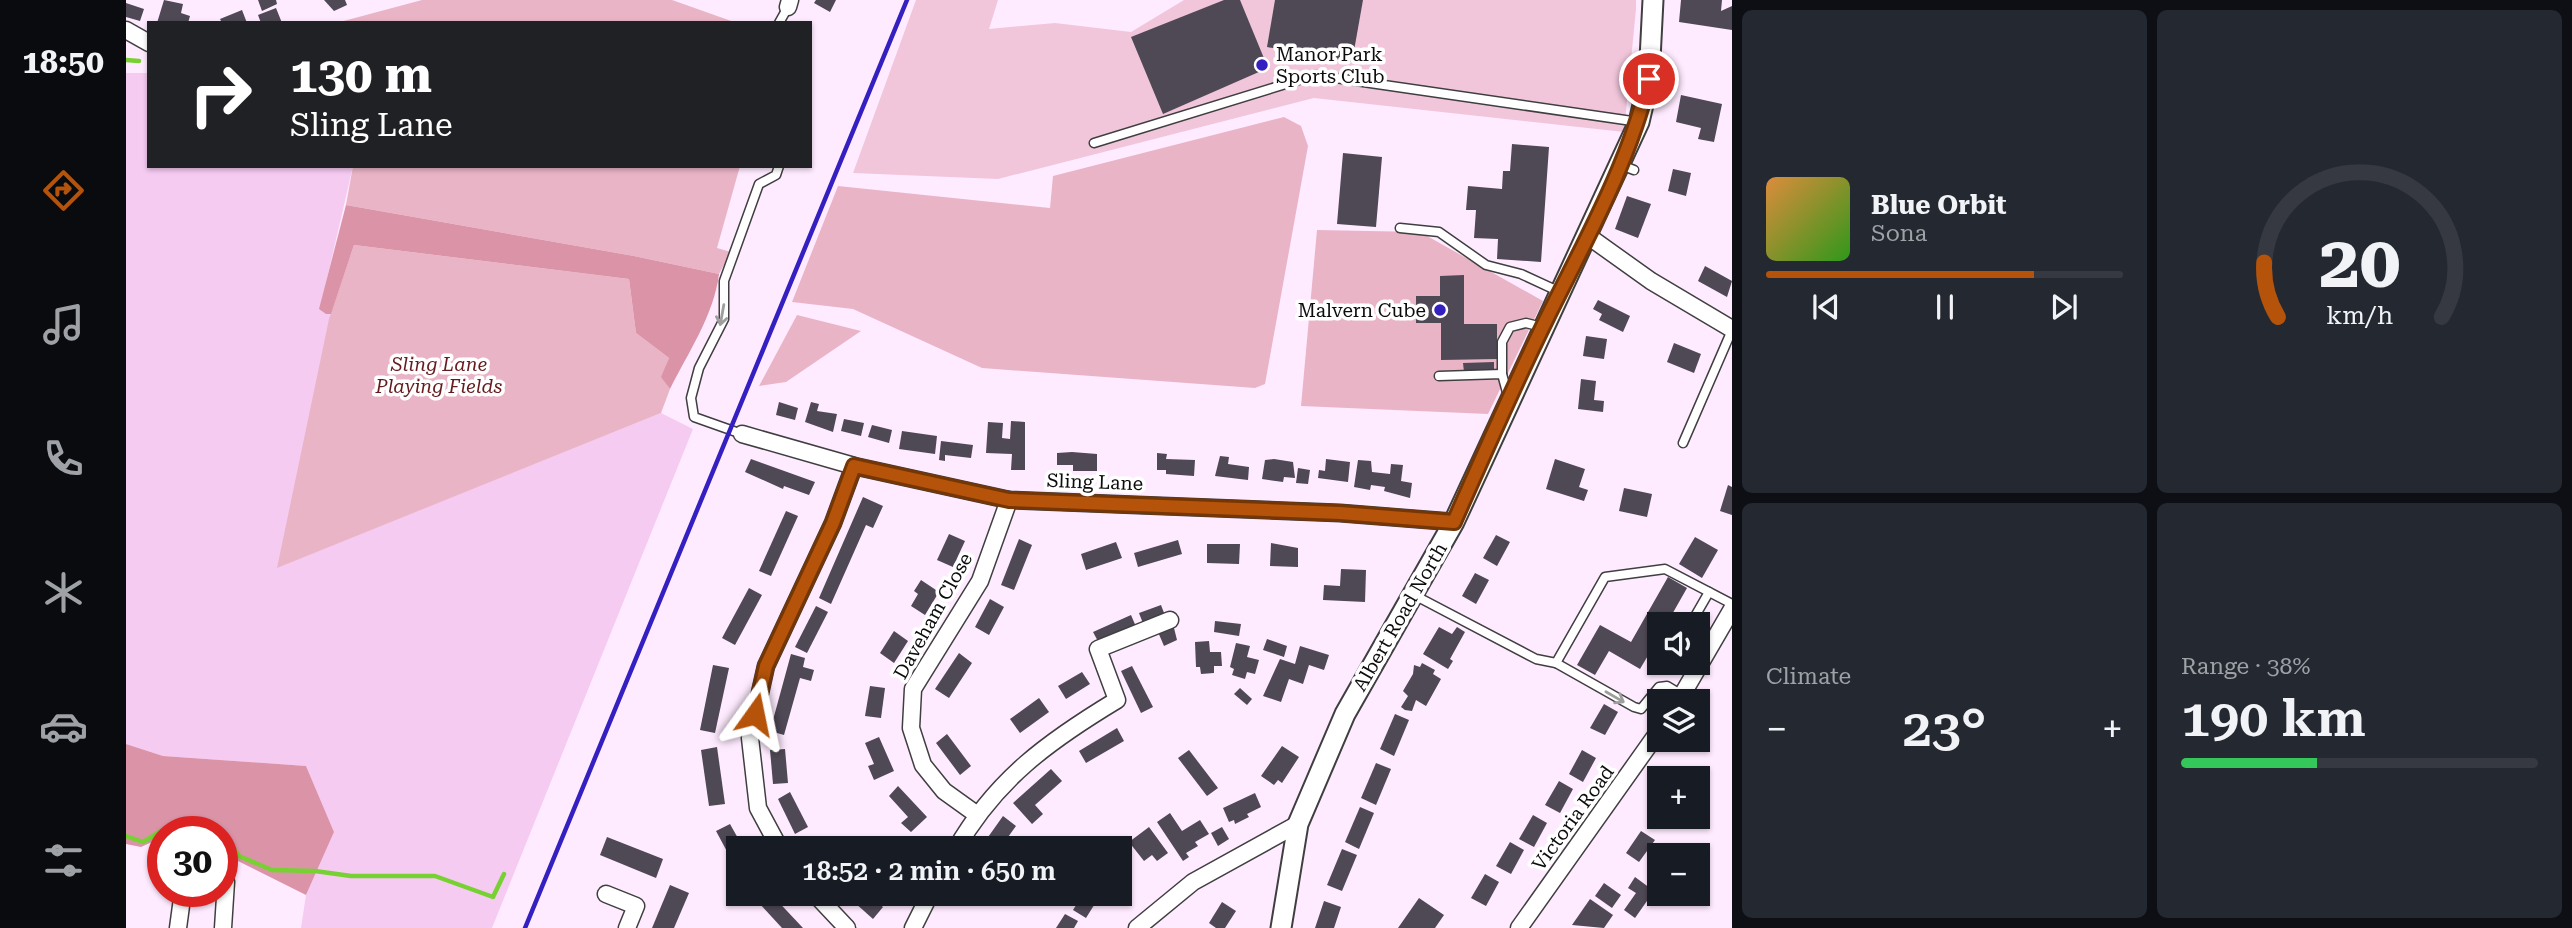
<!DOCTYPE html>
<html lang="en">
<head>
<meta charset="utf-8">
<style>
	body { margin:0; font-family:"Roboto Serif",serif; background:#242831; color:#f1f3f6; height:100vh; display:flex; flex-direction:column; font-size:26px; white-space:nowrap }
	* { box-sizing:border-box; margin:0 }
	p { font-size:23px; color:#9ea1a6 }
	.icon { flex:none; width:38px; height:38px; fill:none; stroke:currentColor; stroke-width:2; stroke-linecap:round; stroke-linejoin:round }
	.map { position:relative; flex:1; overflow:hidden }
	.panel { display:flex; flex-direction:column; gap:10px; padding:10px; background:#0d0f14; width:840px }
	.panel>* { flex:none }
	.top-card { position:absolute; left:21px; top:21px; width:665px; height:147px; border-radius:0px; box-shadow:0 2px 5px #0004; background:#202124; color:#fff; overflow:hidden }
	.fabs { position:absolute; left:1521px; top:612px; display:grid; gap:14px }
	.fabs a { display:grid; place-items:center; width:63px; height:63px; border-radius:0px; background:#171b24; box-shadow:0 2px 5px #0004; font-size:35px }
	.speed { position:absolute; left:21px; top:816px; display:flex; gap:14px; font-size:35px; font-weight:700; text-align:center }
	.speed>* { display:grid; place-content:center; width:91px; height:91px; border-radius:50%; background:#171b24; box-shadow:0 2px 5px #0004; line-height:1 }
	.speed .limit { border:10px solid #d22; background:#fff; color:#111 }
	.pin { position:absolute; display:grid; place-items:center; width:60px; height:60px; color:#fff; margin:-30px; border:4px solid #fff; border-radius:50%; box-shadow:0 2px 7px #0007 }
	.me { position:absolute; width:77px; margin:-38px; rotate:12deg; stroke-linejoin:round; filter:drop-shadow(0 0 5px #0008) }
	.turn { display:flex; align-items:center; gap:24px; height:147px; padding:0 28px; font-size:32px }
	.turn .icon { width:91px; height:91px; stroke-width:2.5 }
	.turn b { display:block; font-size:49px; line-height:60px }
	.big { font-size:52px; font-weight:600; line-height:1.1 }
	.panel .card { flex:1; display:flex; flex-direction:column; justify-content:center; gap:10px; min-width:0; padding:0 24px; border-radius:10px; background:#242831 }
	.panel .dial { align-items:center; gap:0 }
	.dial svg { height:182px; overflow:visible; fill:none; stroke:#363941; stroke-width:7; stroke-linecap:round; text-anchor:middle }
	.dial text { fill:#f1f3f6; stroke:none }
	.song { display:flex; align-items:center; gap:21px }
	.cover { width:84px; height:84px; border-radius:10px; background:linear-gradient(135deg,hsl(30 70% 55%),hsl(110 70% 35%)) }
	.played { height:7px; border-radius:4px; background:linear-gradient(90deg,#b45309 75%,#363941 75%) }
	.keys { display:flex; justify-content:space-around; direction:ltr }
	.heat { display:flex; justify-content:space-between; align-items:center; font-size:38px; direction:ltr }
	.charge { height:10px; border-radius:5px; background:linear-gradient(90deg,#34c759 38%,#363941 0) }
	.panel .tiles { flex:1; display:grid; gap:10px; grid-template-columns:repeat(2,1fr) }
	.trip { position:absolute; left:600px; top:836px; width:406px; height:70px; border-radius:0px; background:#171b24; box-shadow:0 2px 5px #0004; font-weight:600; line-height:70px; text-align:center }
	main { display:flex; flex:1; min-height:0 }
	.menu { display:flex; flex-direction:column; width:126px; justify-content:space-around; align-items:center; background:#090b0e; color:#9ea1a6 }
	.menu .icon { width:49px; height:49px }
	.menu .active { color:#b45309 }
	.menu b { font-size:32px; color:#f1f3f6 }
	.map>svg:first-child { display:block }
	.farmland { fill:#f5cbf2 }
	.green { fill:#eab4c7 }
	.forest { fill:#db93a7 }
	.pitch { fill:#f1c6db }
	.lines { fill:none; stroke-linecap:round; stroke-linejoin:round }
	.stream { stroke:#77d133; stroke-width:4.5 }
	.building { fill:#4f4855 }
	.service-casing { stroke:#3f3f3f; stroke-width:11 }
	.minor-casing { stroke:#3f3f3f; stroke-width:19 }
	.tertiary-casing { stroke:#3f3f3f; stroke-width:23 }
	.service { stroke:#fff; stroke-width:8 }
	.minor { stroke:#fff; stroke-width:16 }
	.tertiary { stroke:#fff; stroke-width:19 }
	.rail { stroke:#3420c0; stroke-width:4.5 }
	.oneway { stroke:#9e9e9e }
	.route-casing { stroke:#753606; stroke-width:18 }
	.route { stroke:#b45309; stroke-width:12 }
	.poi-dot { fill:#3420c0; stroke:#fff; stroke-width:2.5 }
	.labels { text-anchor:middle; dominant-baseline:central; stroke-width:7; stroke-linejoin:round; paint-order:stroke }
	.poi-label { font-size:19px; fill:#0c0c0c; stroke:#fff; text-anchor:start }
	.park-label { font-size:19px; font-style:italic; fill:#651b1d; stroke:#fff }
	.street-label { font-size:19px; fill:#0c0c0c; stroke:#fff }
</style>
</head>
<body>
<main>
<nav class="menu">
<b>18:50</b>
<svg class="icon active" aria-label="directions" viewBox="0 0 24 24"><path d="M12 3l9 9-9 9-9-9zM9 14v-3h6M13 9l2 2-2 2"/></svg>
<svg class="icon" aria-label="music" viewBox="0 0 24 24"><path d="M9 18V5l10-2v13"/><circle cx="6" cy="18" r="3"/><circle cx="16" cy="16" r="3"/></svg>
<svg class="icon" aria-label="phone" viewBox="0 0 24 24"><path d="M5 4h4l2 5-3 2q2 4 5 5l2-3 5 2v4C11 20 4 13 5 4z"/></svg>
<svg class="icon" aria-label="climate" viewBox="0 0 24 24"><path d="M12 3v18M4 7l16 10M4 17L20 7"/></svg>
<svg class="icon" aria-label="car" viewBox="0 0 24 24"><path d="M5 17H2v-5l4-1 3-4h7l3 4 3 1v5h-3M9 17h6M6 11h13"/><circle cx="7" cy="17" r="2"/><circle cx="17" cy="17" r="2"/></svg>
<svg class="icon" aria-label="filters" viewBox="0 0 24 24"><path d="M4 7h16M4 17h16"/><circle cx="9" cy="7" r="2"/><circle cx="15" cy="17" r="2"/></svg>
</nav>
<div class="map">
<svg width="1606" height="928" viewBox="0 0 1606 928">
	<rect width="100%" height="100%" fill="#ffebff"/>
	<polygon class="farmland" points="0,73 23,73 23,166 227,166 194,309 200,314 205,314 152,567 535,413 567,429 366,928 175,928 180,895 208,832 180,766 37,756 0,744"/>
	<g class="green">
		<polygon points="296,0 546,0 611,23 210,23"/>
		<polygon points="1158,117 1175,126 1182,146 1139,384 1129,388 856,368 727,309 666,302 712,186 924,208 927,176"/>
		<polygon points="227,166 614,166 591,248 605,252 593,274 508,256 220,205"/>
		<polygon points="1191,230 1294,232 1417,301 1362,414 1175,406"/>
		<polygon points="228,245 503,279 510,333 543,358 536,377 544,389 535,413 151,568 203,319"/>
		<polygon points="671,315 735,331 660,382 633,386"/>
	</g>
	<g class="forest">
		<path d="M220 205 508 256 593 274C588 315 562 353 544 389L535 377 543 358 510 333 503 279 228 245 205 314H200L193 309Z"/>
		<polygon points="0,744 37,756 180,766 208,832 180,895 110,860 96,845 96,831 60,827 50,831 37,831 37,837 15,847 0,844"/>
	</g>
	<polygon class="pitch" points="790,0 872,0 863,29 929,23 1005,32 1058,0 1510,0 1510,9 1498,132 1188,98 872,179 727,173"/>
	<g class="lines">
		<g class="stream">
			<polyline points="0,60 13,61"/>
			<polyline points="96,832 113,856 146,870 189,871 225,876 309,876 367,897 378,874"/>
			<path d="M0 836 17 842C47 823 60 816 94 831"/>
		</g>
	</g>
	<g class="building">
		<polygon points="38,0 57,4 55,13 64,16 62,23 31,23"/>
		<polygon points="132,0 150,0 151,4 136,11"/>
		<polygon points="198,0 219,0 221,5 208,11"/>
		<polygon points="690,0 710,0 704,12 688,3"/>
		<polygon points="1098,0 1114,0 1142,68 1037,114 1005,37"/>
		<polygon points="1149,0 1237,0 1226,62 1141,47"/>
		<polygon points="1555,0 1596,0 1595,11 1606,6 1606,30 1553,22"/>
		<polygon points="0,3 18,9 14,21 0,17"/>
		<polygon points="150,8 156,23 135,23 132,15"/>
		<polygon points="116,10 121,23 96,23 94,19"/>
		<polygon points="1555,95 1596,104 1588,142 1572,139 1575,128 1550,122"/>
		<polygon points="1386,144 1423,147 1415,262 1371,259 1372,239 1348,238 1350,210 1340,210 1342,186 1376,189 1377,171 1384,171"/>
		<polygon points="1217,153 1256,157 1250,227 1211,224"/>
		<polygon points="1547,169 1565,173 1560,196 1542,191"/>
		<polygon points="1501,196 1525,204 1512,238 1489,229"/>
		<polygon points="1579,266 1606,281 1601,297 1572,281"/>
		<polygon points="1338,275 1338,324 1371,324 1371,359 1315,360 1315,323 1290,323 1290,296 1314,296 1314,276"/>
		<polygon points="1472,300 1504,316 1497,332 1473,320 1476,314 1467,309"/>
		<polygon points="1460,336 1481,339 1478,359 1457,356"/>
		<polygon points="1548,343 1575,354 1568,373 1541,362"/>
		<polygon points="1368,362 1368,372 1338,372 1337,363"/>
		<polygon points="1455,379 1470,381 1468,400 1478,401 1477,412 1452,409"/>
		<polygon points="653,402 672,408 669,420 650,415"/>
		<polygon points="685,402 693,404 691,411 711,414 707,432 679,422"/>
		<polygon points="718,419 738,423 735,436 715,431"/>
		<polygon points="885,421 899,422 899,470 885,470 886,454 860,453 862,422 877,423 876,438 884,439"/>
		<polygon points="746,425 766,430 763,443 742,437"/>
		<polygon points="776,431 811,436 809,454 773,449"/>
		<polygon points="815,441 847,445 845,458 819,455 819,461 813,460"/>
		<polygon points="946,452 971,454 971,471 947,471 947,465 931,465 931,453"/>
		<polygon points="1031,453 1041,454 1040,459 1069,460 1068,476 1040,474 1040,470 1031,470"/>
		<polygon points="1094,456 1103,457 1102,464 1123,467 1122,480 1089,476"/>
		<polygon points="625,459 689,482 683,495 658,486 657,489 619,472"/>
		<polygon points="1148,459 1167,462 1169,478 1158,477 1157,482 1136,479 1139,460"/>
		<polygon points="1200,459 1224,462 1222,482 1192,478 1193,470 1199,471"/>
		<polygon points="1429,459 1459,469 1453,487 1462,490 1458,501 1420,489"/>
		<polygon points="1232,460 1245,461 1246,472 1264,474 1265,464 1277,465 1275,481 1286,483 1284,498 1258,491 1259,487 1245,485 1244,490 1228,487"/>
		<polygon points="1172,468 1184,470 1182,484 1170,483"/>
		<polygon points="1602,485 1606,487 1606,515 1594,511"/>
		<polygon points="1498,488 1526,494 1521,517 1493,511"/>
		<polygon points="737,497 757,506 747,528 740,525 705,604 693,598"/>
		<polygon points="660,511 672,516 645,576 633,571"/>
		<polygon points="823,534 839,541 827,567 811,560"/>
		<polygon points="1370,535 1384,542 1371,566 1357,558"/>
		<polygon points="1569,537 1592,550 1576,578 1553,564"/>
		<polygon points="893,539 906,545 888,590 875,585"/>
		<polygon points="1052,540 1056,554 1012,567 1008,553"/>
		<polygon points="990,542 996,558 960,570 955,554"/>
		<polygon points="1145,543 1172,548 1172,567 1144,566"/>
		<polygon points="1081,544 1114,544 1113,564 1081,563"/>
		<polygon points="1215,569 1240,570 1239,602 1197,600 1198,585 1214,586"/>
		<polygon points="1349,573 1363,580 1350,604 1336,596"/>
		<polygon points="1542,577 1561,588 1540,625 1533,625 1533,637 1514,669 1483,651 1469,675 1451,665 1474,625 1505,642"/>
		<polygon points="795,580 813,592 799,615 785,606 792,594 788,591"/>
		<polygon points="623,588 636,595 609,645 596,638"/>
		<polygon points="864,599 878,607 863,635 849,627"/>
		<polygon points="1035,605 1040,618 1018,626 1013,613"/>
		<polygon points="690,606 702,612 681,653 669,647"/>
		<polygon points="1005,615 1011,629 974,645 967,632"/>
		<polygon points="1046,620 1051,640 1038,646 1032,632"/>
		<polygon points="1089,621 1115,624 1113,636 1088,632"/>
		<polygon points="1313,627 1326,634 1331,627 1339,632 1324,659 1327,661 1322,669 1297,654"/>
		<polygon points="768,631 782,641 768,663 754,653"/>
		<polygon points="1141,639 1161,646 1158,657 1137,650"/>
		<polygon points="1083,641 1084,652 1095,652 1096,666 1088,666 1088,673 1075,674 1074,667 1070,667 1069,642"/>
		<polygon points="1110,643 1124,646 1121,657 1133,660 1129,674 1121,672 1119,679 1106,675 1108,669 1104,667"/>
		<polygon points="1174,646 1203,655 1198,670 1183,665 1177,684 1163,679 1155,702 1137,696 1154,659 1169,664"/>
		<polygon points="833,653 846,663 823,698 809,689"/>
		<polygon points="665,654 679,658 677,667 688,670 685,681 674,678 658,735 644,731"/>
		<polygon points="1296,663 1309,670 1307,674 1315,679 1300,706 1290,700 1286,711 1279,710 1275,707 1282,696 1277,691 1287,674 1288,665 1294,667"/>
		<polygon points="587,665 603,668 589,733 574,730"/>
		<polygon points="1006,666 1027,707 1015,713 995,671"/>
		<polygon points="956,672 964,684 940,699 932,686"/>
		<polygon points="744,686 759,688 755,718 739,716"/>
		<polygon points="1114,688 1126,699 1121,705 1108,694"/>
		<polygon points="913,698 923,712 894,733 884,719"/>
		<polygon points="1478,704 1492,712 1479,735 1464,728"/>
		<polygon points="1269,714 1283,720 1268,756 1254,749"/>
		<polygon points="991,728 998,741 960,763 953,751"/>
		<polygon points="821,734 845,766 834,775 810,743"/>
		<polygon points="753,737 768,771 748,780 742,766 748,764 739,743"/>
		<polygon points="1156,746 1173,757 1156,783 1152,780 1148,785 1135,776"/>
		<polygon points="591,747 599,804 583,806 575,750"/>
		<polygon points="659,749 662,783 647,784 644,750"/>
		<polygon points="1063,750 1092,788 1081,796 1052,758"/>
		<polygon points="1456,750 1470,758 1457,782 1443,774"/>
		<polygon points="1250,763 1265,769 1250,805 1235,798"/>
		<polygon points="925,769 936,781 909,805 917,814 906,824 887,803"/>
		<polygon points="1433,781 1447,789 1434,813 1419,805"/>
		<polygon points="772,786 801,817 785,832 775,823 782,817 763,796"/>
		<polygon points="664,792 682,827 669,834 652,799"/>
		<polygon points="1129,793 1135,807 1121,814 1123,817 1109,824 1108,820 1103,822 1097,808"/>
		<polygon points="1234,807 1248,813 1233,849 1219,842"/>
		<polygon points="1044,813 1056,831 1074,820 1083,834 1069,842 1072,846 1060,853 1063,857 1057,861 1031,822"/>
		<polygon points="1407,815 1421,823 1408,847 1393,839"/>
		<polygon points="877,816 890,826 877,844 884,849 857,849 855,847"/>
		<polygon points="604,824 618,849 612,849 612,872 590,831"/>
		<polygon points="1023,827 1042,853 1031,861 1026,855 1018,861 1003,842"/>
		<polygon points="1096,827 1103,839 1092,846 1085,833"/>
		<polygon points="1515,831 1529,840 1513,862 1500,853"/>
		<polygon points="481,837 537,859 530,878 474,855"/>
		<polygon points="1384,842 1398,850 1385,874 1370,866"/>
		<polygon points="1216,849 1231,855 1216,891 1201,885"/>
		<polygon points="1359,874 1373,882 1360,906 1345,898"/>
		<polygon points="1509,877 1528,891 1509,918 1498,910 1510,893 1502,888"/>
		<polygon points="1478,883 1495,895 1486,908 1469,896"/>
		<polygon points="544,885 563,893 548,928 526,928"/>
		<polygon points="643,894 645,894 677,928 656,928 633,903"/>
		<polygon points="719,894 741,894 757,907 747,919"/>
		<polygon points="957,894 975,894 960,918 947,910"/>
		<polygon points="1293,898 1318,915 1309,928 1272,928"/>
		<polygon points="1464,899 1487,915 1478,928 1446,925"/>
		<polygon points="1198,901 1215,907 1208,928 1189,928"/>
		<polygon points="1096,902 1110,911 1099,928 1090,928 1083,923"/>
		<polygon points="939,914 952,921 948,928 930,928"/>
	</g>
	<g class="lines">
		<g class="service-casing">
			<g id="service">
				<polyline points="653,23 662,7"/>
				<polyline points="968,143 1189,75 1513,122"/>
				<polyline points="1495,165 1508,170"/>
				<polyline points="1274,228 1313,232 1360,265 1395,274 1434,292"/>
				<polyline points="1376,374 1376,342 1384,327 1400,323 1416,327"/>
				<polyline points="1313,376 1376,374 1382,396"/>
				<polyline points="616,434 568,417 565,398 573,368 598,319 598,281 633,184 650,175 653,166"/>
				<polyline points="1557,443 1606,330"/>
				<polyline points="1288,595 1410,659 1430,663 1479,577 1539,569 1606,604"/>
				<polyline points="1564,625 1583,592"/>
				<polyline points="1430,663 1508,707 1515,709 1533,687 1541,686 1556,695"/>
				<polyline points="1549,663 1569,674"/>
			</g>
		</g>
		<g class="minor-casing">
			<g id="minor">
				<polyline points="662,7 664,0"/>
				<polyline points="0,30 23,43"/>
				<polyline points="1462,236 1525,281 1606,329"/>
				<polyline points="616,434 728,466 883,500 1214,513 1328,522"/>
				<polyline points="1552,702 1606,609"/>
				<polyline points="850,814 818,791 797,765 785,728 787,689 854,581 883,500"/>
				<polyline points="654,849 632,808 624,738 640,666 707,523 728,466"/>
				<path d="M830 849C870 779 923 741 991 700L972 649 1044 620"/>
				<polyline points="96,874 100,882 97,928"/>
				<polyline points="480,894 510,906 501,928"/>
				<polyline points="689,894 721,928"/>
				<polyline points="52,928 57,891"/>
				<polyline points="787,928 804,894"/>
				<polyline points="1011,928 1067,882 1172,824"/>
				<polyline points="1393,928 1533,731"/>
			</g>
		</g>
		<g class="tertiary-casing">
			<polyline id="tertiary" points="1155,928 1172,824 1219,714 1328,522 1513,122 1523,79 1527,0"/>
		</g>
		<use href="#service" class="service"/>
		<use href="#minor" class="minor"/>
		<use href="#tertiary" class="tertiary"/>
		<polyline class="rail" points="399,928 781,0"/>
	</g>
	<defs><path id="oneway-shaft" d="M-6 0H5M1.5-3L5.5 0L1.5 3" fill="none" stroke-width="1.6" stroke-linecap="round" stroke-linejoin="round" transform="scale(1.75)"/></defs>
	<g class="oneway">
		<use href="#oneway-shaft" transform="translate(596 315) rotate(100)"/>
		<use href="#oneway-shaft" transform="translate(1489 697) rotate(30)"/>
	</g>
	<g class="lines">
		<g class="route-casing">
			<path id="route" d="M629 714 640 666 707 523 728 466 883 500 1214 513 1328 522C1358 454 1388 385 1421 318 1459 241 1503 164 1523 79"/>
		</g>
		<use href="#route" class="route"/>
	</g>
	<g class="poi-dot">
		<circle cx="1136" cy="65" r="7"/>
		<circle cx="1314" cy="310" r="7"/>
	</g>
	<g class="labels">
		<g class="poi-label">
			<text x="1150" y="54">Manor Park<tspan x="1150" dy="22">Sports Club</tspan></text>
			<text x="1300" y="310" text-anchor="end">Malvern Cube</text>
		</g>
		<g class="park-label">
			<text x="313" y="364">Sling Lane<tspan x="313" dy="22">Playing Fields</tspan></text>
		</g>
		<g class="street-label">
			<text transform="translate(969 482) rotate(2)">Sling Lane</text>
			<text transform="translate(807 616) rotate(-61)">Daveham Close</text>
			<text transform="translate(1274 617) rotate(-60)">Albert Road North</text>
			<text transform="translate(1447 818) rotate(-54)">Victoria Road</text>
		</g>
	</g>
</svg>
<div class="fabs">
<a><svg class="icon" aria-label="sound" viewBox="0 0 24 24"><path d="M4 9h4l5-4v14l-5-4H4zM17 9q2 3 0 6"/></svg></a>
<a><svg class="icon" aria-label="layers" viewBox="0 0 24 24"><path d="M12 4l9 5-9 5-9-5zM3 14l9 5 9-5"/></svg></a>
<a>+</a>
<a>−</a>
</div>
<div class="speed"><div class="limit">30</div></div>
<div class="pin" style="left:1523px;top:79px;background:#d93025"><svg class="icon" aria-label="arrive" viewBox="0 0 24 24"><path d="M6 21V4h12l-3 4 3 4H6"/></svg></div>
<svg class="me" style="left:629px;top:714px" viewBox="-20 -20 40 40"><path d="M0-17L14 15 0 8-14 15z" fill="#b45309" stroke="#fff" stroke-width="4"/></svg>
<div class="trip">18:52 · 2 min · 650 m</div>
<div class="top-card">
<div class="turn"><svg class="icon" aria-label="right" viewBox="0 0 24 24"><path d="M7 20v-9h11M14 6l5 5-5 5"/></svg><div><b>130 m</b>Sling Lane</div></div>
</div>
</div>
<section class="panel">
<div class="tiles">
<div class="card">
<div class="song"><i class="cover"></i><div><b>Blue Orbit</b><p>Sona</p></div></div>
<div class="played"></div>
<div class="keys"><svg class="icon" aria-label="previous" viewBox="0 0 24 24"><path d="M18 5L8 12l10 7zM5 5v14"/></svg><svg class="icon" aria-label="pause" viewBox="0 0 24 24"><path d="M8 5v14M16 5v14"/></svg><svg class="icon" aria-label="next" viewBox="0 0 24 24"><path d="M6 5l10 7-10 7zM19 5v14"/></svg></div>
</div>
<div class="card dial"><svg viewBox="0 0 100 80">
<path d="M14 69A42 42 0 1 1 86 69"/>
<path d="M14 69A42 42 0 0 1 8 45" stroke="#b45309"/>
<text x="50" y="56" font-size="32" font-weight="700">20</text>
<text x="50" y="72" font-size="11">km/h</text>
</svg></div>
<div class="card"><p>Climate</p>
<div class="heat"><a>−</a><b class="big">23°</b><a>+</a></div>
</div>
<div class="card"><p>Range · 38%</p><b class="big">190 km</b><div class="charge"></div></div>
</div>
</section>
</main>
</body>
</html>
